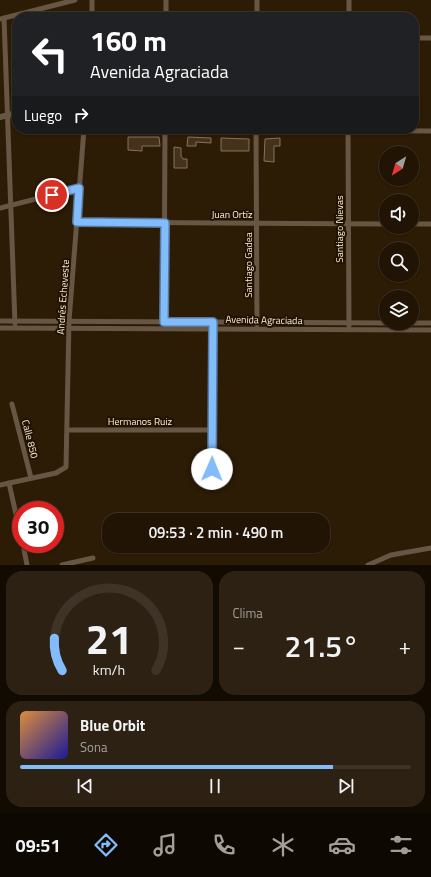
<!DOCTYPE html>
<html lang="es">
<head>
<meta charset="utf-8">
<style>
	body { margin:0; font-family:"Titillium Web",sans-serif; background:#2d2113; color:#f1f3f6; height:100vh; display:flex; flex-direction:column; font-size:15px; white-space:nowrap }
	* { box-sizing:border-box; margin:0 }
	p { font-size:13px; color:#a29e9a }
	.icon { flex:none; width:22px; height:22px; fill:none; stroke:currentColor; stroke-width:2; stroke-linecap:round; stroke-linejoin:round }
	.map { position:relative; height:565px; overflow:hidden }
	.panel { display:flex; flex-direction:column; gap:6px; padding:6px; background:#120b02; flex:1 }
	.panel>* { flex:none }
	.banner { position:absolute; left:12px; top:12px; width:407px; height:122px; border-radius:16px; box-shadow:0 1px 3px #0004,0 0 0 1px #3e3326; background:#202124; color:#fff; overflow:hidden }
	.needle { width:26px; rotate:217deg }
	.buttons { position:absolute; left:379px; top:146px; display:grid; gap:8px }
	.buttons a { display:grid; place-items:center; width:40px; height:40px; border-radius:50%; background:#211404; box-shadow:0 1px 3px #0004,0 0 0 1px #3e3326; font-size:20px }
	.speed { position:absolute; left:12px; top:501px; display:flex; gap:8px; font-size:20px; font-weight:700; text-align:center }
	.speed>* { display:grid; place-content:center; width:52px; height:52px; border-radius:50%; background:#211404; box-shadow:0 1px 3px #0004,0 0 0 1px #3e3326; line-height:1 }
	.speed .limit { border:6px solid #d22; background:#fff; color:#111 }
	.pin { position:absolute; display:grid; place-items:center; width:34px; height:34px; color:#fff; margin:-17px; border:2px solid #fff; border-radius:50%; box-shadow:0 1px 4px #0007 }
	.me { position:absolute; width:44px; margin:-22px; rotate:1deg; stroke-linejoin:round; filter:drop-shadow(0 0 3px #0008) }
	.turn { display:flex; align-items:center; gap:14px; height:84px; padding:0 12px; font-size:18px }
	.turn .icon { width:52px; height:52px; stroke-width:2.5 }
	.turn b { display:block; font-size:28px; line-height:34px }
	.then { display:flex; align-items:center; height:38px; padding:0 12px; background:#0003; gap:8px; font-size:15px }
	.big { font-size:30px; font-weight:600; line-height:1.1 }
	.panel .card { flex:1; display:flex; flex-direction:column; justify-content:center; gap:6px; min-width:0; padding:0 14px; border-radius:16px; background:#2d2113 }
	.panel .dial { align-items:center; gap:0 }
	.dial svg { height:104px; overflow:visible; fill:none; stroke:#3e3326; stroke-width:7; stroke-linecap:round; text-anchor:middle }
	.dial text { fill:#f1f3f6; stroke:none }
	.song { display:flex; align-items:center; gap:12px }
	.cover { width:48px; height:48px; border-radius:6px; background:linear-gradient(135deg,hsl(30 70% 55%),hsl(240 70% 35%)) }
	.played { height:4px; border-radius:2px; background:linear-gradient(90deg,#82bcfa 80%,#3e3326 80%) }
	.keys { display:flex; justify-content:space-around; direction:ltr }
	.heat { display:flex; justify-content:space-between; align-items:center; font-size:22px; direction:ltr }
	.panel .tiles { flex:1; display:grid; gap:6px; grid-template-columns:1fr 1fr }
	.card:last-child { grid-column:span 2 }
	.trip { position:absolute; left:102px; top:513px; width:228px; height:40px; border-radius:16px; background:#211404; box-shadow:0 1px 3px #0004,0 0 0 1px #3e3326; font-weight:600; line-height:40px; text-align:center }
	.tabs { display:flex; height:64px; justify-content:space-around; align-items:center; background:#0d0802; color:#a29e9a }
	.tabs .icon { width:28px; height:28px }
	.tabs .on { color:#82bcfa }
	.tabs b { font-size:18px; color:#f1f3f6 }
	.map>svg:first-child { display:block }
	.building { fill:#44321b; stroke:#88735b }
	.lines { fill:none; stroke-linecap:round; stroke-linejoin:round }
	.minor { stroke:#675643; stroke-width:5 }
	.tertiary { stroke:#675643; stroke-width:6 }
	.route-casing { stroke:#547aa2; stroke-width:10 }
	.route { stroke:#82bcfa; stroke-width:7 }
	.labels { text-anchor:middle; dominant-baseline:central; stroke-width:4; stroke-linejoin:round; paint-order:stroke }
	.street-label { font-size:10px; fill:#fbefe1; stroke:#221200 }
</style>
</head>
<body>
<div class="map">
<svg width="431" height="565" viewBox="0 0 431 565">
	<rect width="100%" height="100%" fill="#2c1b05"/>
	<g class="building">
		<polygon points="128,137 159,137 160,146 142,146 142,151 128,150"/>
		<polygon points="188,137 211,138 211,143 196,142 196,146 187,146"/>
		<polygon points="221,138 249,139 249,151 221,151"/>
		<polygon points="280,138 280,146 274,146 274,162 264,161 265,139"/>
		<polygon points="174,147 181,148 181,156 183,159 187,159 187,168 174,168"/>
	</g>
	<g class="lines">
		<g class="minor">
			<polyline points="257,0 257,17"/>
			<polyline points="92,17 92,0"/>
			<polyline points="166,17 166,0"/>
			<polyline points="349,17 349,0"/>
			<polyline points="4,18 15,324"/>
			<polyline points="0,19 75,0"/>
			<polyline points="414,38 431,38"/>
			<polyline points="155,129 431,131"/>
			<polyline points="256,129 257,325"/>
			<polyline points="348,129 349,326"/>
			<polyline points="0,208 79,188"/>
			<polyline points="77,222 386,224"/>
			<polyline points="412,224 431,224"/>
			<polyline points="0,321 386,323"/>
			<polyline points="406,323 431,323"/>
			<polyline points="164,324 165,129"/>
			<polyline points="0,328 431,330"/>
			<polyline points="12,404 31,478"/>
			<polyline points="68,430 213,430"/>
			<polyline points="212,482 213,327"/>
			<polyline points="9,483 21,537"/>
			<polyline points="0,485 56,473 66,467 69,321 84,129"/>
			<polyline points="23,544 27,565"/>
			<polyline points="62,565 93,558"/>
			<polyline points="368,565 391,555 431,548"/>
		</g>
		<polyline class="tertiary" points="0,117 17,113"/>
	</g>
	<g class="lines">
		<g class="route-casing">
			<polyline id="route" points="52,195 79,188 77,222 165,223 164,322 213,322 212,469"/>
		</g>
		<use href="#route" class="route"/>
	</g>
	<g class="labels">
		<g class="street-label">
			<text x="232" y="214">Juan Ortíz</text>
			<text transform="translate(339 229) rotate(-90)">Santiago Nievas</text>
			<text transform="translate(248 265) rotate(-90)">Santiago Gadea</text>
			<text transform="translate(63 297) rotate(-86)">Andrés Echeveste</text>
			<text transform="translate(264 320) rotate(1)">Avenida Agraciada</text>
			<text x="140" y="421">Hermanos Ruiz</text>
			<text transform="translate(30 439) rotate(76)">Calle 850</text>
		</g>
	</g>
</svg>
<div class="buttons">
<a><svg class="needle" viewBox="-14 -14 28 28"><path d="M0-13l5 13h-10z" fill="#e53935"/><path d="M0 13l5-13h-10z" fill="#a29e9a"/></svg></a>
<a><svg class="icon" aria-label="sound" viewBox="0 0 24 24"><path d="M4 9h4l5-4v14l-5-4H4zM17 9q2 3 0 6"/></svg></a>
<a><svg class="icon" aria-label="search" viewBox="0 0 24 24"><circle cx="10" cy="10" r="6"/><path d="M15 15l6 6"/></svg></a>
<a><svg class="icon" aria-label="layers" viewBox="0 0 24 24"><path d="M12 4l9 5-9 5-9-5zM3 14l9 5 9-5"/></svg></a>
</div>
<div class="speed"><div class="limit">30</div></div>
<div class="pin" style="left:52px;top:195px;background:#d93025"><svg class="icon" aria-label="arrive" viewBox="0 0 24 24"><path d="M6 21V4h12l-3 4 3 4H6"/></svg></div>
<svg class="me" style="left:212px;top:469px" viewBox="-20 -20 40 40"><circle r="19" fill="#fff"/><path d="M0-13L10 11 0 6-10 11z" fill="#82bcfa"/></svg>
<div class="trip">09:53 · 2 min · 490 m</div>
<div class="banner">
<div class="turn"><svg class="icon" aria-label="left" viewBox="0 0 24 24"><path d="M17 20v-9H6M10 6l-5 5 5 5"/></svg><div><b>160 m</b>Avenida Agraciada</div></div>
<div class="then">Luego<svg class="icon" aria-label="right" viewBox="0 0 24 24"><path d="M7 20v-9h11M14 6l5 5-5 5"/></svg></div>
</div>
</div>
<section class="panel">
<div class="tiles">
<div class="card dial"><svg viewBox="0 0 100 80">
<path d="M14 69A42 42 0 1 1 86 69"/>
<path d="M14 69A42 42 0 0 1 8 44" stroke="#82bcfa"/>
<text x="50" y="56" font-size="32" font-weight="700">21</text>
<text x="50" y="72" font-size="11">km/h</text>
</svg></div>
<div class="card"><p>Clima</p>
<div class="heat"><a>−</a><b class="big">21.5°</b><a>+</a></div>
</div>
<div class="card">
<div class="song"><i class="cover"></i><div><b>Blue Orbit</b><p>Sona</p></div></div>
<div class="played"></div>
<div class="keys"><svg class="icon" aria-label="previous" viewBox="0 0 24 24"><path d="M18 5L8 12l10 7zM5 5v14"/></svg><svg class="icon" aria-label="pause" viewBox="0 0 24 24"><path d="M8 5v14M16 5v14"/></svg><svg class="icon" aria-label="next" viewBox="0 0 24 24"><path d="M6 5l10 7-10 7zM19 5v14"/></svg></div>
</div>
</div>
</section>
<nav class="tabs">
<b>09:51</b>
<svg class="icon on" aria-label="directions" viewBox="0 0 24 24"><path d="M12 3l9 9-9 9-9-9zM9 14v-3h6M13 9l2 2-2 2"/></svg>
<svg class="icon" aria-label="music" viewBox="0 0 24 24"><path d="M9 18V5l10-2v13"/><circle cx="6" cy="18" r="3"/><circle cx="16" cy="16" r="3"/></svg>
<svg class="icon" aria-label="phone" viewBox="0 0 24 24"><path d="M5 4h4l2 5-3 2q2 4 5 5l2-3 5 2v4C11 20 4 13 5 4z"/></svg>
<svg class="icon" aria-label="climate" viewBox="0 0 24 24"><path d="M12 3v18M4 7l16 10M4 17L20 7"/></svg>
<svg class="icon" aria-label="car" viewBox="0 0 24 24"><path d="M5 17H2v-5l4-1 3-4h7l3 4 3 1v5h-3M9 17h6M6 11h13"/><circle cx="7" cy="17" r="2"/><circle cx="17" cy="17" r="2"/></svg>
<svg class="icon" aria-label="filters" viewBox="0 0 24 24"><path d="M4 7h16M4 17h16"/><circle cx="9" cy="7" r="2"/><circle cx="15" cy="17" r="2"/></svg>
</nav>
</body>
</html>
